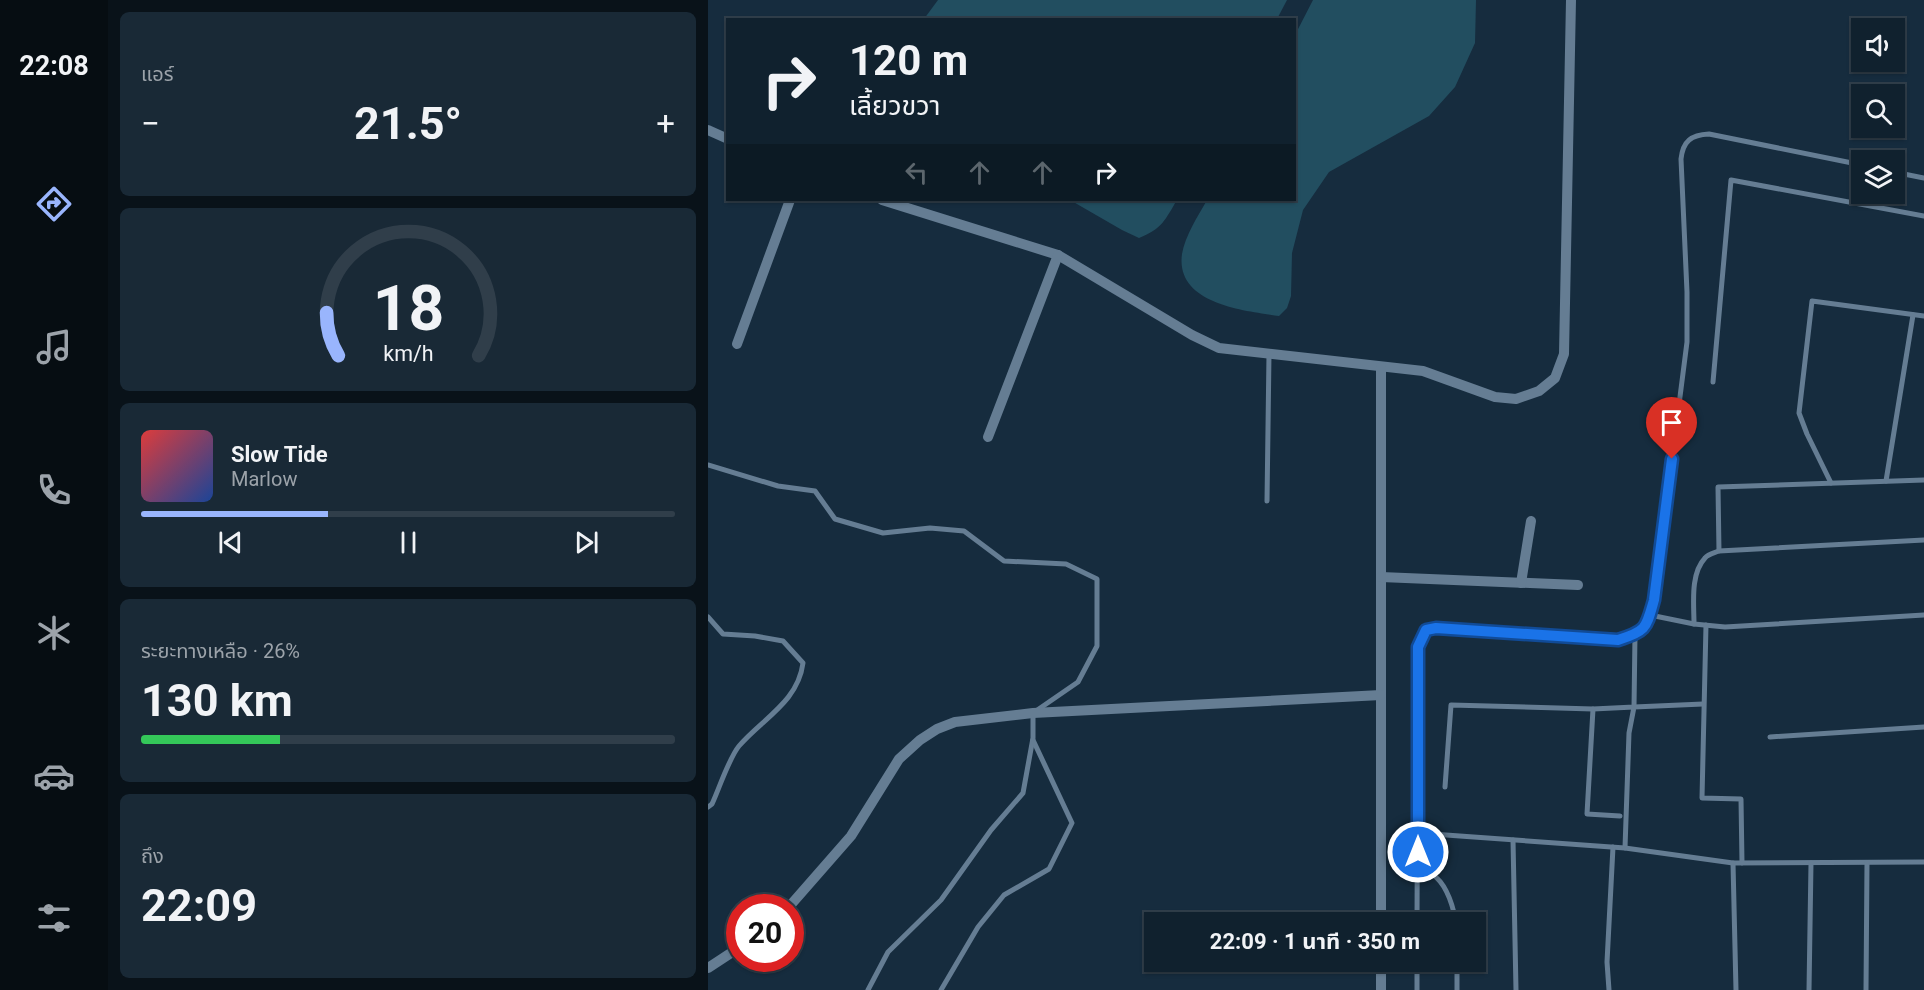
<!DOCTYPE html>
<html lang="th">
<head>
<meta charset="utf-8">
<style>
	body { margin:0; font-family:Roboto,"Noto Sans Thai",sans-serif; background:#192936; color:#f1f3f6; height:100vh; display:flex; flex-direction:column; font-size:22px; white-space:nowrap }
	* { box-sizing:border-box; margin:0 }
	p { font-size:20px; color:#9ca3aa }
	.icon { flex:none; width:33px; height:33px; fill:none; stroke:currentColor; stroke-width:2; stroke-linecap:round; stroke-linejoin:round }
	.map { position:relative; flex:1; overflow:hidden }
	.panel { display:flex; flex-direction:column; gap:12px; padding:12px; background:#091219; width:600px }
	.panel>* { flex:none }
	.guide { position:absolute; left:18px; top:18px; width:570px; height:183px; border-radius:0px; box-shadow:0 2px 4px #0004,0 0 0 2px #303e4a; background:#10212e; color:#f1f3f6; overflow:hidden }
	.fabs { position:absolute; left:1143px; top:18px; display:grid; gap:12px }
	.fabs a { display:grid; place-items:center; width:54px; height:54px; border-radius:0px; background:#10212e; box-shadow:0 2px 4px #0004,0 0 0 2px #303e4a; font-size:30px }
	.speed { position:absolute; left:18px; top:894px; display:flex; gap:12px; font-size:30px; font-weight:700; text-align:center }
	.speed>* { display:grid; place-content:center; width:78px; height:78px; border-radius:50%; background:#10212e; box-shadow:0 2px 4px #0004,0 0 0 2px #303e4a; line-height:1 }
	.speed .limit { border:9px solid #d22; background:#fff; color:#111 }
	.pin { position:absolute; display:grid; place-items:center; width:51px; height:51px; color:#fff; margin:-62px -26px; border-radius:50% 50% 50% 0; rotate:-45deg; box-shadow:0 0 6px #0007 }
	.pin .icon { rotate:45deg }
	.me { position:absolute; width:66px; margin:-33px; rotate:0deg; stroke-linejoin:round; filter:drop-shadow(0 0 4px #0008) }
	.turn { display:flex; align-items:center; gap:21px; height:126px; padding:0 24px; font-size:27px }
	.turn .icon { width:78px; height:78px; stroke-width:2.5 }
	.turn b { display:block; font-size:42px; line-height:51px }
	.lanes { display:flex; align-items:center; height:57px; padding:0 24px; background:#0003; justify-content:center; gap:30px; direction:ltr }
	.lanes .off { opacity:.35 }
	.big { font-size:45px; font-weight:700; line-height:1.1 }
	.panel .tile { flex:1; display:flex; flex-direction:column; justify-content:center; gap:9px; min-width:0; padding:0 21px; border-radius:9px; background:#192936 }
	.panel .dial { align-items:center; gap:0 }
	.dial svg { height:156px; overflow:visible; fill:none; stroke:#303e4a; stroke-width:7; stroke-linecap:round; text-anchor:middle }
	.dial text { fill:#f1f3f6; stroke:none }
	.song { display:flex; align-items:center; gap:18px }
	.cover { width:72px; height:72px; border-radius:9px; background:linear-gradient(135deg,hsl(0 70% 55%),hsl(220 70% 35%)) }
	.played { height:6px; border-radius:3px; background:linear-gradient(90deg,#99b5fd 35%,#303e4a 35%) }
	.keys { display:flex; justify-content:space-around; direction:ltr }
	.heat { display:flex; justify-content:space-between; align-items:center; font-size:33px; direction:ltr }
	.charge { height:9px; border-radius:4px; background:linear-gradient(90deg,#34c759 26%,#303e4a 0) }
	.trip { position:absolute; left:436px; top:912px; width:342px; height:60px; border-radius:0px; background:#10212e; box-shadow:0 2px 4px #0004,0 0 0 2px #303e4a; font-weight:700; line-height:60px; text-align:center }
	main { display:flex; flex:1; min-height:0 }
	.dock { display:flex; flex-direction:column; width:108px; justify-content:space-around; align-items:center; background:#060d12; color:#9ca3aa }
	.dock .icon { width:42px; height:42px }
	.dock .current { color:#99b5fd }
	.dock b { font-size:27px; color:#f1f3f6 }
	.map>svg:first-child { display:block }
	.water { fill:#224e60 }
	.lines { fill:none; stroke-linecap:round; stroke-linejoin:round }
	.service { stroke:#657d93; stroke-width:5 }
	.minor { stroke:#657d93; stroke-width:10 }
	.route-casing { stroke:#114b97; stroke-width:15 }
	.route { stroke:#1a73e8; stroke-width:10 }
</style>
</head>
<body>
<main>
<nav class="dock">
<b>22:08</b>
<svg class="icon current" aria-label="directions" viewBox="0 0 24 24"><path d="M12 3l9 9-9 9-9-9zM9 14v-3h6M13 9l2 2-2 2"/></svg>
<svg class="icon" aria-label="music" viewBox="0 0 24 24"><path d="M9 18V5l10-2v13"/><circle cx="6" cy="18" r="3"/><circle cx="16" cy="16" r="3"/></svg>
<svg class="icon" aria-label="phone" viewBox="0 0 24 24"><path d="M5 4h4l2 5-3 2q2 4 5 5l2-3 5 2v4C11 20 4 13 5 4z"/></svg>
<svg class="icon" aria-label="climate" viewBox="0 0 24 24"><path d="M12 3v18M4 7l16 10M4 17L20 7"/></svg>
<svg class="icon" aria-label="car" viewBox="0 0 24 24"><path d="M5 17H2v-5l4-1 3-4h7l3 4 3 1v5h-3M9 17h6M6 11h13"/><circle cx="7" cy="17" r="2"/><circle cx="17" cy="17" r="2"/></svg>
<svg class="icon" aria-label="filters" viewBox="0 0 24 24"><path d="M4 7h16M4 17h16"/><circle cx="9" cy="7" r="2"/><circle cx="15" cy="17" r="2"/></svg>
</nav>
<section class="panel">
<div class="tile"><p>แอร์</p>
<div class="heat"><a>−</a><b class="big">21.5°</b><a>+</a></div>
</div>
<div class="tile dial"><svg viewBox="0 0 100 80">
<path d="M14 69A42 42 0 1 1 86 69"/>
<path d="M14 69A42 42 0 0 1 8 47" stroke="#99b5fd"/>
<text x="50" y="56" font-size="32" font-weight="700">18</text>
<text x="50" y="72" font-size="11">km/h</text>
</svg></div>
<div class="tile">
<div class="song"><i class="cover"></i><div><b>Slow Tide</b><p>Marlow</p></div></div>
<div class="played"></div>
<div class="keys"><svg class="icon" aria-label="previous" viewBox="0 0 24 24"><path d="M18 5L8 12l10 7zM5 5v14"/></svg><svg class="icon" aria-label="pause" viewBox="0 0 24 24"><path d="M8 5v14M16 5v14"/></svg><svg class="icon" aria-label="next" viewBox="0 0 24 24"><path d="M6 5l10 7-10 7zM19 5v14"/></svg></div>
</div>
<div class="tile"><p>ระยะทางเหลือ · 26%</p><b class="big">130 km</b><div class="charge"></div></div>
<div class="tile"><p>ถึง</p><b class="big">22:09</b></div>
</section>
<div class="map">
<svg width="1216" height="990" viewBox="0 0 1216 990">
	<rect width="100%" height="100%" fill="#162c3e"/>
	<g class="water">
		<polygon points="230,0 579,0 569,19 216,19"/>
		<path d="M605 0H768L767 43 747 87 721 116 621 172 595 210 584 253 583 296 579 308 571 316C536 311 467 304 474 254 477 236 490 216 499 200H586L587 35Z"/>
		<path d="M362 200H469C457 220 454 229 431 238L414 230Z"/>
	</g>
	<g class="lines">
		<g class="service">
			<polyline points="1186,172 1216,178"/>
			<polyline points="1005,382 1023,180 1216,216"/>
			<polyline points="0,465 70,486 107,491 127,519 175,533 222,528 256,531 296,561 358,564 389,579 389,646 370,682 325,713 325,738 315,793 283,830 233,900 180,952 160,990"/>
			<polyline points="1178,481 1205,315"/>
			<polyline points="1123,483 1099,434 1091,413 1104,301 1216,316"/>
			<polyline points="559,501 561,354"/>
			<polyline points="1011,551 1010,487 1216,480"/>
			<polyline points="942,615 986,624 1017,627 1216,615"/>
			<path d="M0 617 15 634 47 636 75 641 95 663C90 702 54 719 31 746 21 758 11 789 4 804L0 807"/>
			<path d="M986 624C986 604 982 574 997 558 1000 554 1006 553 1011 551L1216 540"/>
			<polyline points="998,625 994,798 1033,799 1034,863"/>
			<polyline points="885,709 879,814 912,816"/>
			<polyline points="1062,737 1216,727"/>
			<polyline points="737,787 743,705 885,709 926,707 927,635"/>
			<polyline points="710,833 917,848 1025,863 1216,862"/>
			<polyline points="805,840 808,990"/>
			<polyline points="917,848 921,733 926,707 995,704"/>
			<polyline points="1025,863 1028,990"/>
			<path d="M709 870C714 871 720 872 724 874 739 884 745 906 748 922"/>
			<path d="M709 922 710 647 719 630 728 628 910 641C939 631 938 628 946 600L979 342V292L973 159C975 141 983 135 1001 134L1154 165"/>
			<polyline points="233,990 270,927 296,895 341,869 364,823 325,740"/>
			<polyline points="709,990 709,962"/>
			<polyline points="749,990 749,962"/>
			<polyline points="901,990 899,962 905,847"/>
			<polyline points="1101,990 1103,863"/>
			<polyline points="1158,990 1159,863"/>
		</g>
		<g class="minor">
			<polyline points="0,130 20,139"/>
			<polyline points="174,200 350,255 484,335 511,348 715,371 787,397 808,399 831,391 847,378 856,354 863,0"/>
			<polyline points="29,344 82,200"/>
			<polyline points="673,367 673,922"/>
			<polyline points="280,437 350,255"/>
			<polyline points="673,577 870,585"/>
			<polyline points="813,583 823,521"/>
			<polyline points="80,908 143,836 191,759 212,740 229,729 247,722 325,713 673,695"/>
			<polyline points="673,962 673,990"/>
			<polyline points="0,968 32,947"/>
		</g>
	</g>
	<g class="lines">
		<g class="route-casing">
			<path id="route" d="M710 852V647L718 630 728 628 910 640C939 631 938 628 946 600L964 459"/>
		</g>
		<use href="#route" class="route"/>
	</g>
</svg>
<div class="fabs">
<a><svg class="icon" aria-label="sound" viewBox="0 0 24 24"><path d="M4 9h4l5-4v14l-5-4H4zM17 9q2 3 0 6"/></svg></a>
<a><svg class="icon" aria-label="search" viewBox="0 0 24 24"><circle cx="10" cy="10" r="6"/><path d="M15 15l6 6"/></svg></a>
<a><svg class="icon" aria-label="layers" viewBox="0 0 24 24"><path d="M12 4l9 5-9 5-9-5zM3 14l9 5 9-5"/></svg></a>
</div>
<div class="speed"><div class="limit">20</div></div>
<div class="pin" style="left:964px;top:459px;background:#d93025"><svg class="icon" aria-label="arrive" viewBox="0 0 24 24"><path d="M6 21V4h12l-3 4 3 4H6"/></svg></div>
<svg class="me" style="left:710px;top:852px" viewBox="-20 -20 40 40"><circle r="17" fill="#1a73e8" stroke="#fff" stroke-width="3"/><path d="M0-11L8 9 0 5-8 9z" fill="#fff"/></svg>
<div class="trip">22:09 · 1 นาที · 350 m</div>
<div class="guide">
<div class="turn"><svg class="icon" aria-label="right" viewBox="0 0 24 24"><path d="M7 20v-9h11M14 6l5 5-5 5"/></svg><div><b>120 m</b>เลี้ยวขวา</div></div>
<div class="lanes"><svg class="icon off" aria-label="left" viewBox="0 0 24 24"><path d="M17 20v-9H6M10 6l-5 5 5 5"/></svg><svg class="icon off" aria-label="ahead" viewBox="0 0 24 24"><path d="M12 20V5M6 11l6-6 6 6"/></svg><svg class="icon off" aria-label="ahead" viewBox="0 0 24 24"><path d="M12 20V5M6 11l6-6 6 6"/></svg><svg class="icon" aria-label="right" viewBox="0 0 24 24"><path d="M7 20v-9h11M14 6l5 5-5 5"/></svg></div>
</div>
</div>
</main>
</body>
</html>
